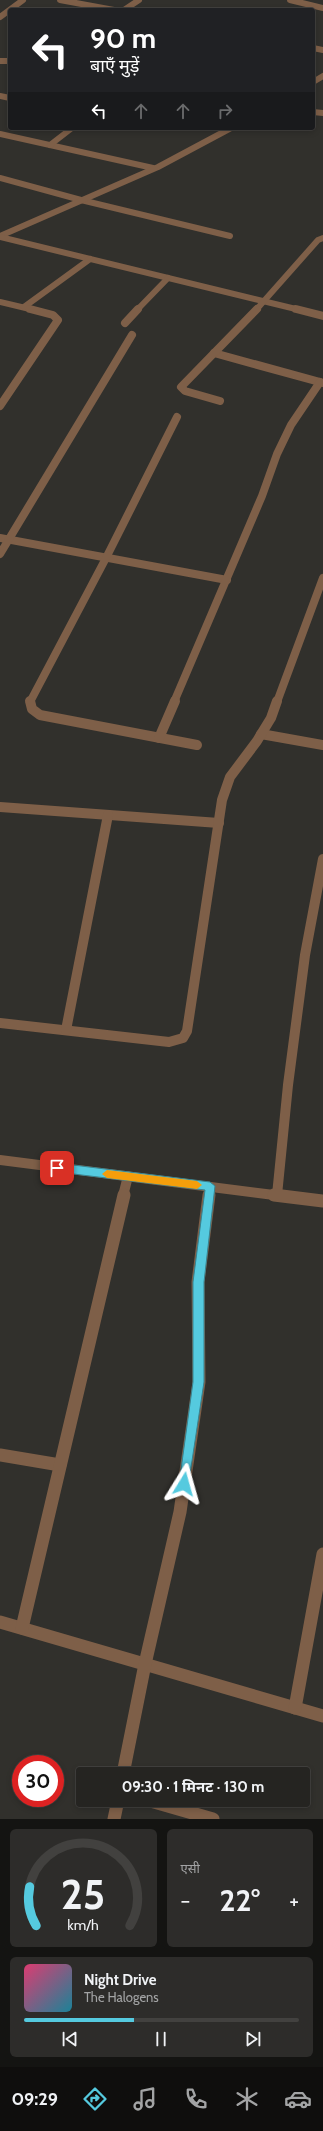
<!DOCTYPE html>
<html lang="hi">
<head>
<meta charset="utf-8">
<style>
	body { margin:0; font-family:Cabin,"Noto Sans Devanagari",sans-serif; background:#2d2c2a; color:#f1f3f6; height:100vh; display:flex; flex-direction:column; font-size:15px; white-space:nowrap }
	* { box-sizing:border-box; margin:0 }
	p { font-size:13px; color:#a3a4a5 }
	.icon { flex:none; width:22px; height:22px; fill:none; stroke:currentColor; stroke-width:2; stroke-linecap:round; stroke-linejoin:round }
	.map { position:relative; height:1819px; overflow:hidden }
	.sheet { display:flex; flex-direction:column; gap:10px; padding:10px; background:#141412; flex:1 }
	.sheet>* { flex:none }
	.banner { position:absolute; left:8px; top:8px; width:307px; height:122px; border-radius:4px; box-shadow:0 2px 6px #0003,0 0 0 1px #42413f; background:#202124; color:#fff; overflow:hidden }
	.speed { position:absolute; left:12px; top:1755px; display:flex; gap:8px; font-size:20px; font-weight:700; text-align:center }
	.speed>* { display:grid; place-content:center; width:52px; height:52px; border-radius:50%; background:#252421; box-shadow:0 2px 6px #0003,0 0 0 1px #42413f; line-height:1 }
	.speed .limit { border:6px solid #d22; background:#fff; color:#111 }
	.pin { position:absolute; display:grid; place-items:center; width:34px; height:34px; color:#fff; margin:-17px; border-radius:8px; box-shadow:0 2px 6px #0006 }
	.me { position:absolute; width:44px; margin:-22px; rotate:8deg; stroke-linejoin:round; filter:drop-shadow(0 0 3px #0008) }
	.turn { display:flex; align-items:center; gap:14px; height:84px; padding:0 16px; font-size:18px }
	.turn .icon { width:52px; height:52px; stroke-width:2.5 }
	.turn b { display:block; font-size:28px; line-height:34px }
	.lanes { display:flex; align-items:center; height:38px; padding:0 16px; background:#0003; justify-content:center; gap:20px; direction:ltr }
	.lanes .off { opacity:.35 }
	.big { font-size:30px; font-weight:700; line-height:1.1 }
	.sheet .card { flex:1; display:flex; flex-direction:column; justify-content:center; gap:6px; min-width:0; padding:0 14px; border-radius:6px; background:#2d2c2a }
	.sheet .dial { align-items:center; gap:0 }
	.dial svg { height:104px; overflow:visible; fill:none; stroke:#42413f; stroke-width:7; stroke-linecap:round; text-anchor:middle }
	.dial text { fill:#f1f3f6; stroke:none }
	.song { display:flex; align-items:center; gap:12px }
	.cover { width:48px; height:48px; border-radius:6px; background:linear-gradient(135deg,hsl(340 70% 55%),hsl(190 70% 35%)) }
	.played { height:4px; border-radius:2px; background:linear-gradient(90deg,#55cadf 40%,#42413f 40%) }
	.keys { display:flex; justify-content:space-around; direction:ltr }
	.heat { display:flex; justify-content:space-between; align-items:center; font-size:22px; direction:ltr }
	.sheet .tiles { flex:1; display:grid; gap:10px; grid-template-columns:1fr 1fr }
	.card:last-child { grid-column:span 2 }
	.trip { position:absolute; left:76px; top:1767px; width:234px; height:40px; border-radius:4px; background:#252421; box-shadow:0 2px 6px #0003,0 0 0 1px #42413f; font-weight:700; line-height:40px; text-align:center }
	.menu { display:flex; height:64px; justify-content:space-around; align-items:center; background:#0f0e0d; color:#a3a4a5 }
	.menu .icon { width:28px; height:28px }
	.menu .selected { color:#55cadf }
	.menu b { font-size:18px; color:#f1f3f6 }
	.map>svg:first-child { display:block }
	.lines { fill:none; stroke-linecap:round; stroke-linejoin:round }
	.minor-far3 { stroke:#7e5f48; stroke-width:6 }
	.minor-far2 { stroke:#7e5f48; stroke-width:8 }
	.minor-far1 { stroke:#7e5f48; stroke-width:10 }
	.minor { stroke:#7e5f48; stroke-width:13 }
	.route { fill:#55cadf; stroke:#378391 }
	.slow { fill:#f59e0b }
</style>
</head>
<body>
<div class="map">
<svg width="323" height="1819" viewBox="0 0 323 1819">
	<rect width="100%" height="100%" fill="#31302c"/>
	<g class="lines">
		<g class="minor-far3">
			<polyline points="60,0 114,10"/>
			<polyline points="290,0 323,8"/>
			<polyline points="124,10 139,0"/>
			<polyline points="0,17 23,0"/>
			<polyline points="313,48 323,50"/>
			<polyline points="0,61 10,61"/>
			<polyline points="313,82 323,76"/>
			<polyline points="0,96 10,98"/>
			<polyline points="313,112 323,113"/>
			<polyline points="0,134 153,168"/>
			<polyline points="50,145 72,128"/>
			<polyline points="0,178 81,200 230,236"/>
			<polyline points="0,236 158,167 231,128"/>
			<polyline points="0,237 300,310"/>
			<polyline points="0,302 34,310"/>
			<polyline points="24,307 90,259"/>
			<polyline points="137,310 168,278"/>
			<polyline points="256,310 318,240 323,238"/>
		</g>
		<g class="minor-far2">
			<polyline points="296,309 323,316"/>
			<polyline points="125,323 138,309"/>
			<polyline points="214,353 323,383"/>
			<polyline points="220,401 185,391 181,387 257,309"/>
			<polyline points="0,406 58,320 53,315 30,309"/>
			<polyline points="0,538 227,580"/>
			<polyline points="0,554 132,335"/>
			<polyline points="30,702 106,558 177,417"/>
			<polyline points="174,702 262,496 277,454 291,425 320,382"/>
			<polyline points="277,702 323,578"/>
		</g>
		<g class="minor-far1">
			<polyline points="30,701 32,709 40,715 197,745"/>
			<polyline points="261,734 323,745"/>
			<polyline points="159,738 175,701"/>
			<polyline points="0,807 219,823"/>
			<polyline points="0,1023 169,1042 183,1038 187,1031 222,800 230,777 257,741 271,718 277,701"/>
			<polyline points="66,1030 108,815"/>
			<polyline points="0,1160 282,1196"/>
			<polyline points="277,1195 288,1085 305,955 323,859"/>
			<polyline points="123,1196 128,1176"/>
			<polyline points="209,1196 210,1187"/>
		</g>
		<g class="minor">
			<polyline points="274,1195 323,1201"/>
			<polyline points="0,1455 60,1465"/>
			<polyline points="0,1622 323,1716"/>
			<polyline points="22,1628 124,1195"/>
			<polyline points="295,1708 323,1554"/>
			<polyline points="123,1774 145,1664 180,1512 199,1382 198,1282 209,1195"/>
			<polyline points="147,1800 213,1819"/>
			<polyline points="114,1819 118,1800"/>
		</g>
	</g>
	<polygon class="route" points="57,1163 210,1182 215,1186 204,1282 204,1382 188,1487 184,1489 180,1487 179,1484 193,1382 193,1282 205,1190 57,1172 52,1168"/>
	<polygon class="slow" points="107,1170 197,1181 202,1185 197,1189 107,1178 102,1174"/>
</svg>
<div class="speed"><div class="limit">30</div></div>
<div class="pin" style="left:57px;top:1168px;background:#d93025"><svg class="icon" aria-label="arrive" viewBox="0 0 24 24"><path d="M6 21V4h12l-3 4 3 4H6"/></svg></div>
<svg class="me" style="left:184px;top:1484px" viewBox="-20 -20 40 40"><path d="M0-17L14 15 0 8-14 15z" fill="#55cadf" stroke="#fff" stroke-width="4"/></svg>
<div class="trip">09:30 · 1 मिनट · 130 m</div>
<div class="banner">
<div class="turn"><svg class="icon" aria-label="left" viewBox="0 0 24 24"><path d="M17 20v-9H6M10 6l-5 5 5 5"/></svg><div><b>90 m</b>बाएँ मुड़ें</div></div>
<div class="lanes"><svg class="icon" aria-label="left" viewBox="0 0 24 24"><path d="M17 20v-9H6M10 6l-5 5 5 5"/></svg><svg class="icon off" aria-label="ahead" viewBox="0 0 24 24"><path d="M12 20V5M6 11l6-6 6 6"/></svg><svg class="icon off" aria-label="ahead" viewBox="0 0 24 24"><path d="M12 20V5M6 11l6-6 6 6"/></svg><svg class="icon off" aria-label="right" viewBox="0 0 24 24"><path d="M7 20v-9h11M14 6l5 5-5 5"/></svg></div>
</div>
</div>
<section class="sheet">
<div class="tiles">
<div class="card dial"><svg viewBox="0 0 100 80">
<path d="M14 69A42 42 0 1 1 86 69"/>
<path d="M14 69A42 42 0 0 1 9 39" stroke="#55cadf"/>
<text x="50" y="56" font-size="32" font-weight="700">25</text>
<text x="50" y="72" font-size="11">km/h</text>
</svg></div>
<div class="card"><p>एसी</p>
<div class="heat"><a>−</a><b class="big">22°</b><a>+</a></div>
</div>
<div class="card">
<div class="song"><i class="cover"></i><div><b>Night Drive</b><p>The Halogens</p></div></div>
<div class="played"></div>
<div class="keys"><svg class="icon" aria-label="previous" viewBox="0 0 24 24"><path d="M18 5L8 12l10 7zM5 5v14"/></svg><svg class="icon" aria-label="pause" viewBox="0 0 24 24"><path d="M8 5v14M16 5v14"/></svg><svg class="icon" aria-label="next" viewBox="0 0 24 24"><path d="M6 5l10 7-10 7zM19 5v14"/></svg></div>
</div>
</div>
</section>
<nav class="menu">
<b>09:29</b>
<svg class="icon selected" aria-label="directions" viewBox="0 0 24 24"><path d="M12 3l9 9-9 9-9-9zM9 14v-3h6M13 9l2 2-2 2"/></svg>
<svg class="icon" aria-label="music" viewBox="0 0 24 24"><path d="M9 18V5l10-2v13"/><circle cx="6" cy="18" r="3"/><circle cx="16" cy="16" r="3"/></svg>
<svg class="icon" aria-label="phone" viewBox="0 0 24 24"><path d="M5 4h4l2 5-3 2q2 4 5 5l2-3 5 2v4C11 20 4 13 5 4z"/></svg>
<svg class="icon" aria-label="climate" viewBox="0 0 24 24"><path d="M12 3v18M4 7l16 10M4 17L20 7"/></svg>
<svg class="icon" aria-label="car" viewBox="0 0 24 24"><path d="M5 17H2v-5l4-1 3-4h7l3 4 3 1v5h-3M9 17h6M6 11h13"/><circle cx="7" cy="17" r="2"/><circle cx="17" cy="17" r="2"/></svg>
</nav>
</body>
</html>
